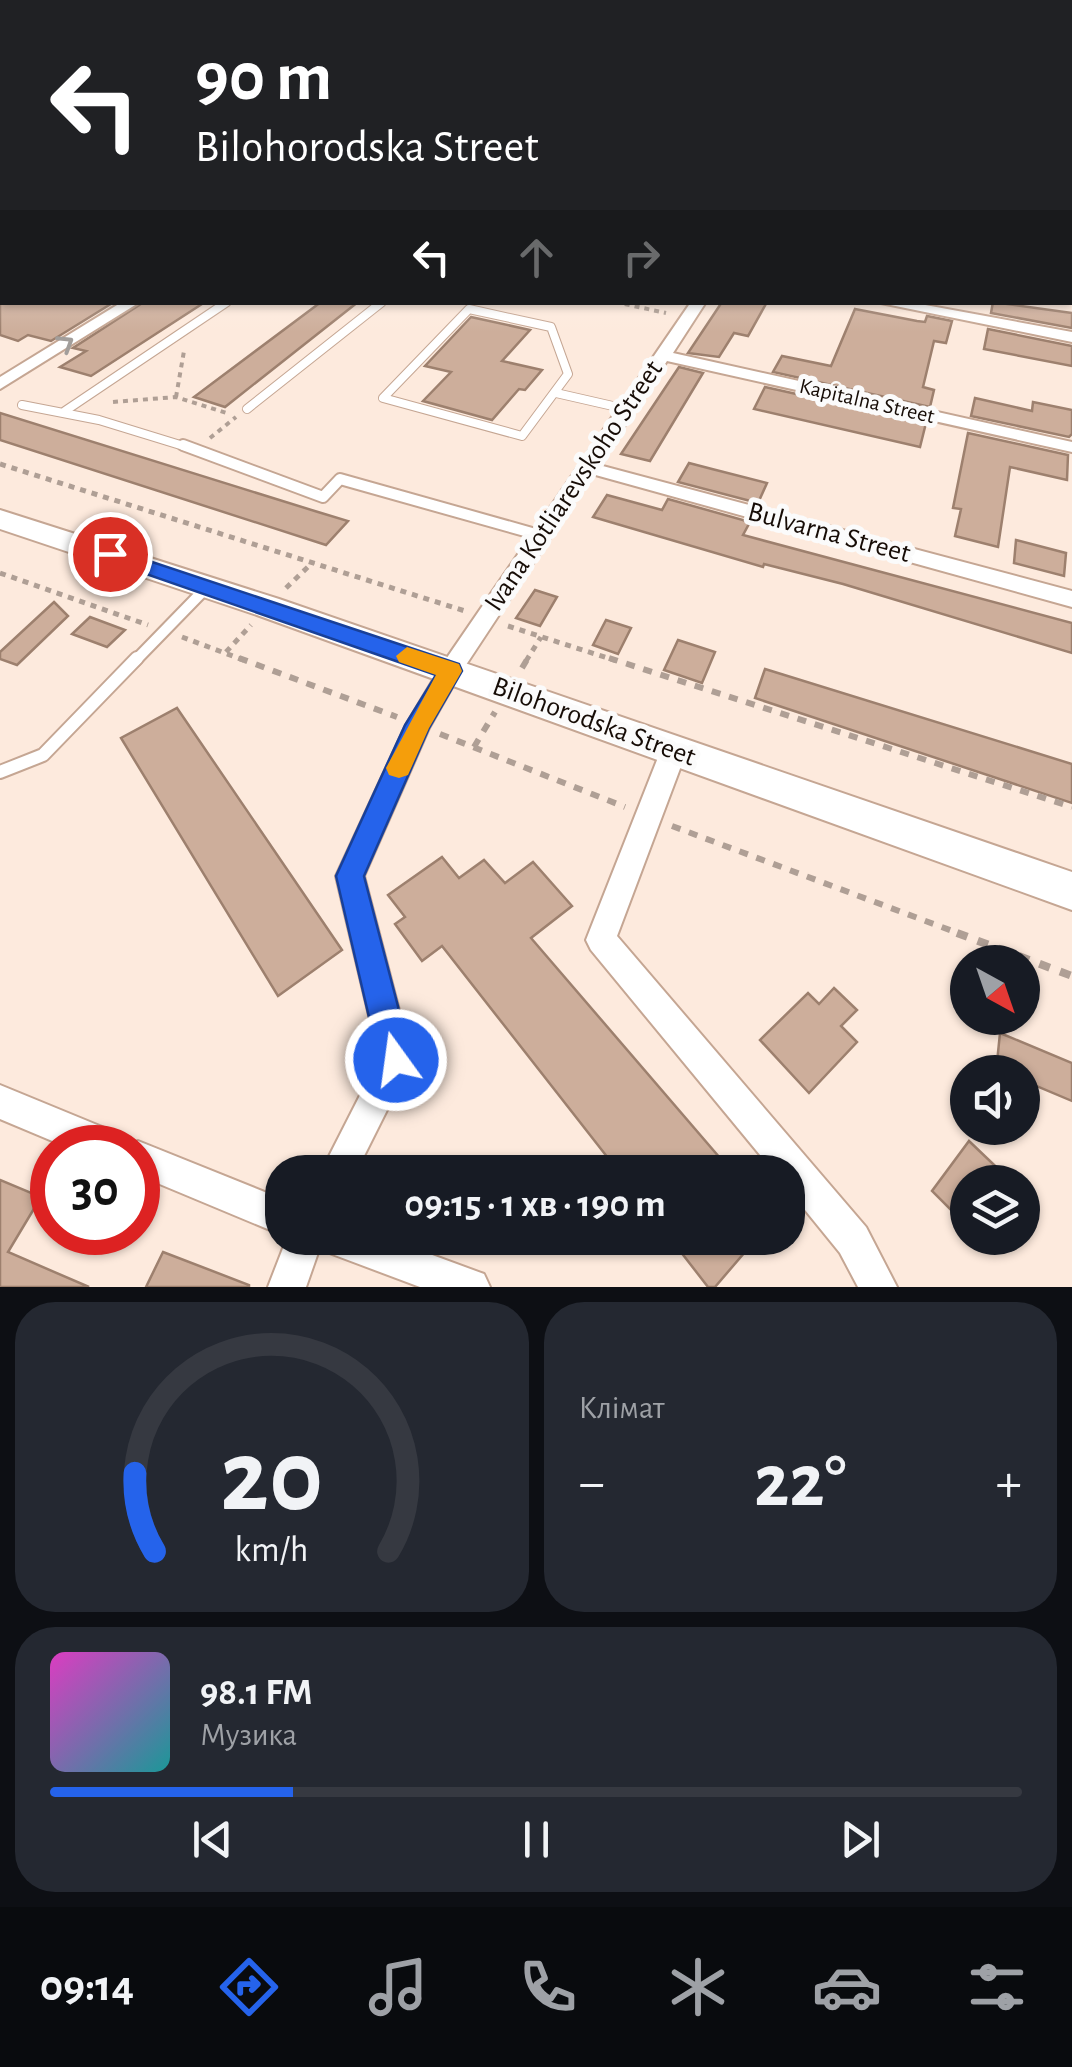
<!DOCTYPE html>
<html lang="uk">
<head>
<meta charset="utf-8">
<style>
	body { margin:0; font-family:"Alegreya Sans",sans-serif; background:#242831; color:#f1f3f6; height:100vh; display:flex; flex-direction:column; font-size:38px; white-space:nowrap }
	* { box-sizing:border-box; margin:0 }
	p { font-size:32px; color:#9ea1a6 }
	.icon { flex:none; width:55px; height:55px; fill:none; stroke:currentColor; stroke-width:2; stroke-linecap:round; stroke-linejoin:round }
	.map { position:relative; height:1287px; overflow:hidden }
	.drawer { display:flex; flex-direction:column; gap:15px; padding:15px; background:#0d0f14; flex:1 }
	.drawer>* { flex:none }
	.hud { position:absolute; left:0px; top:0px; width:1072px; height:305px; box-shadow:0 2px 8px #0004; background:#202124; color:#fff; overflow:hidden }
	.needle { width:65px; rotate:140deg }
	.fabs { position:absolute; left:950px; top:945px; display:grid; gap:20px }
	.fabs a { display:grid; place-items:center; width:90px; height:90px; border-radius:50%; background:#171b24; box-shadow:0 2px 8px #0004; font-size:50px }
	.speed { position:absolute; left:30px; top:1125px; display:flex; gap:20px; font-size:50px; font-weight:700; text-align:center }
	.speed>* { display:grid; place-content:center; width:130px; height:130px; border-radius:50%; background:#171b24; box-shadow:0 2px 8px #0004; line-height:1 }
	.speed .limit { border:15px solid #d22; background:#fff; color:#111 }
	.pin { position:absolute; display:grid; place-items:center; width:85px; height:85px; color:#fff; margin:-42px; border:5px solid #fff; border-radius:50%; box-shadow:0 2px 10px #0007 }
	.me { position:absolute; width:110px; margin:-55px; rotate:346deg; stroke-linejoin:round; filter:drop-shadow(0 0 8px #0008) }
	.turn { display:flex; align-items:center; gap:35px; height:210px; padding:0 30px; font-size:45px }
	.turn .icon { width:130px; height:130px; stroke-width:2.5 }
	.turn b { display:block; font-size:70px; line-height:85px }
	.lanes { display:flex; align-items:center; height:95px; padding:0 30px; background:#0003; justify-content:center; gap:50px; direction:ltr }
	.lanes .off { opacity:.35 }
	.big { font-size:75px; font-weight:700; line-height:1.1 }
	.drawer .card { flex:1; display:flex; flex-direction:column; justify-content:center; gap:15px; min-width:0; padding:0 35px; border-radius:40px; background:#242831 }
	.drawer .dial { align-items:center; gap:0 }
	.dial svg { height:260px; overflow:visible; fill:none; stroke:#363941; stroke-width:7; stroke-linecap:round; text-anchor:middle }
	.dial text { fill:#f1f3f6; stroke:none }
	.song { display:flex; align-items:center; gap:30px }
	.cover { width:120px; height:120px; border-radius:15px; background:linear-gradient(135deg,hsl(310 70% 55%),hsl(180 70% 35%)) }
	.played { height:10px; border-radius:5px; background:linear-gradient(90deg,#2563eb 25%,#363941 25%) }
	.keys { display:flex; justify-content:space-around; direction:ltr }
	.heat { display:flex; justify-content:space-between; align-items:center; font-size:55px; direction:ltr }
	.drawer .tiles { flex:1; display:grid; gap:15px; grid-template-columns:1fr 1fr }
	.card:last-child { grid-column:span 2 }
	.trip { position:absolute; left:265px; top:1155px; width:540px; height:100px; border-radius:40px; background:#171b24; box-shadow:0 2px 8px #0004; font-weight:700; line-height:100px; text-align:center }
	.dock { display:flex; height:160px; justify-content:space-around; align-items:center; background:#090b0e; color:#9ea1a6 }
	.dock .icon { width:70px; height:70px }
	.dock .active { color:#2563eb }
	.dock b { font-size:45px; color:#f1f3f6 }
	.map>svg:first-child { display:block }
	.building { fill:#cdae9b; stroke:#9d806e; stroke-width:2.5 }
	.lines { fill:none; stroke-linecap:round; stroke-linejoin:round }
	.lane-far2-casing { stroke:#c5a693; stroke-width:10 }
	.lane-far1-casing { stroke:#c5a693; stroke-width:14 }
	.lane-casing { stroke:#c5a693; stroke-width:16 }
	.street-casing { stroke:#c5a693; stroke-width:4 }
	.secondary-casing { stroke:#c5a693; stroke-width:4 }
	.path-far3 { stroke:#af9f95; stroke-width:4; stroke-dasharray:5 5; stroke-linecap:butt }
	.path-far2 { stroke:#af9f95; stroke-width:5; stroke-dasharray:6 6; stroke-linecap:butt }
	.path-far1 { stroke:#af9f95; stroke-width:6; stroke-dasharray:9 9; stroke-linecap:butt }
	.path { stroke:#af9f95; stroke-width:8; stroke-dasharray:11 11; stroke-linecap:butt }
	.lane-far2 { stroke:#fff; stroke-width:8 }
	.lane-far1 { stroke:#fff; stroke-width:10 }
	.lane { stroke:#fff; stroke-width:12 }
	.street { fill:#fff; fill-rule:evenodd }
	.secondary { fill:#fff; fill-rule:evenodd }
	.oneway { stroke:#a29e9b }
	.route { fill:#2563eb; stroke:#184099; stroke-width:2.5 }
	.slow { fill:#f59e0b }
	.labels { text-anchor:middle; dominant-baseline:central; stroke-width:10; stroke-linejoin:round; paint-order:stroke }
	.far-street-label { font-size:22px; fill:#160c06; stroke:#fbfbfb }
	.street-label { font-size:28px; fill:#160c06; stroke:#fbfbfb }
</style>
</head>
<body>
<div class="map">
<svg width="1072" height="1287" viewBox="0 0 1072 1287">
	<rect width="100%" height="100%" fill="#fdeadd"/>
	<g class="building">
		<polygon points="0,302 114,302 51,341 28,335 18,341 0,335"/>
		<polygon points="144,302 205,302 91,376 60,367 86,351 73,348"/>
		<polygon points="321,302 358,302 225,407 194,397"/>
		<polygon points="722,302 767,302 748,336 734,333 719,357 688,353"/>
		<polygon points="993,302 1072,313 1072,328 991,313"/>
		<polygon points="855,309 917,321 925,322 927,316 952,321 946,343 934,341 923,387 934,390 930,407 773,372 782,356 831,366"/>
		<polygon points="471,317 530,330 502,361 542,370 525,390 519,389 492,420 423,401 451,372 425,366"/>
		<polygon points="988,329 1072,346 1072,366 984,349"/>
		<polygon points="679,367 703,373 650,461 621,454"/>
		<polygon points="765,387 926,423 920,447 754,409"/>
		<polygon points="975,398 1032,411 1033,402 1072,410 1072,434 1069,437 971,416"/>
		<polygon points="0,413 318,512 348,521 326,545 0,440"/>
		<polygon points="968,433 1068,455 1067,480 1010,467 998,547 955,536 961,509 953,508"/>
		<polygon points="689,463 712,469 767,483 758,503 678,482"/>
		<polygon points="607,495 662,510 668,499 750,522 743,535 1072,623 1072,653 843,584 764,564 763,567 593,517"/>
		<polygon points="1016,540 1066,553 1064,576 1014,563"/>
		<polygon points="535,590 557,597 540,626 516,618"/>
		<polygon points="54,602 68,616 17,665 0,659 0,652"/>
		<polygon points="90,617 125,630 107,647 72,634"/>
		<polygon points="606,620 631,628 618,654 593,645"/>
		<polygon points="678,640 715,652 702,683 664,670"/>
		<polygon points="765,669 1072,764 1072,803 755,698"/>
		<polygon points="177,708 342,950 278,996 121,738"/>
		<polygon points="442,857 459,878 484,860 505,883 533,862 572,906 531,938 732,1172 619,1172 442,946 422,961 395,924 405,917 388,895"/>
		<polygon points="834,988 857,1010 841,1026 857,1042 809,1093 760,1040 808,993 819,1004"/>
		<polygon points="1000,1033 1072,1063 1072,1101 1022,1080 1022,1072 996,1072"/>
		<polygon points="969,1141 1012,1182 968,1182 968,1227 932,1191"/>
		<polygon points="0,1180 41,1197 8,1252 89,1287 0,1287"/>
		<polygon points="670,1238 757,1238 715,1287 708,1287"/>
		<polygon points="163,1252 249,1285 249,1287 146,1287"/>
	</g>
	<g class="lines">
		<g class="lane-far2-casing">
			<g id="lane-far2">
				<polygon points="469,309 551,327 568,374 522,436 383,398"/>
				<polyline points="556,393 626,409"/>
				<polyline points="22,405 99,420 190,448"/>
				<polyline points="247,409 382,302"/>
				<polyline points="65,411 227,302"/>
			</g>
		</g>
		<g class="lane-far1-casing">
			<g id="lane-far1">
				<polyline points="183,445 323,497 340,479 539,535"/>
				<polyline points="135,661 208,586"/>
			</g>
		</g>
		<g class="lane-casing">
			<polyline id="lane" points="0,772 43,755 137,658"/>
		</g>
		<g class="street-casing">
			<g id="street">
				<rect x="1070" y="189" width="2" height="8"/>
				<rect x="1070" y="251" width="2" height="8"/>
				<polygon points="122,302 140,302 0,389 0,377"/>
				<polygon points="691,302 706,302 673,353 1072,442 1072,452 667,361 599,465 1072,591 1072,607 592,474 458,677 429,728 364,876 412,1060 356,1172 321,1172 379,1058 336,876 406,725 442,665"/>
				<polygon points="876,302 909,302 1072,332 1072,342"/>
				<polygon points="674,740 683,743 687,750 617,936 866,1227 897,1287 858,1287 840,1253 788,1189 788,1172 774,1172 591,950 586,940 661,750 665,743"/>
				<polygon points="0,1085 124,1136 128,1145 138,1141 282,1199 282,1235 138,1175 138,1148 69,1148 0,1119"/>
				<polygon points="287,1238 386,1238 484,1274 490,1287 420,1287 324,1251 321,1244 306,1287 268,1287"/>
			</g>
		</g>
		<g class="secondary-casing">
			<polygon id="secondary" points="0,510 279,599 1072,872 1072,910 257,615 0,529"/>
		</g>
		<g class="path-far3">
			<polyline points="615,302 666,313"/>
			<polyline points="176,397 184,351"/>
			<polyline points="113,402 176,397 230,414"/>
			<polyline points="210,438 236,417"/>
		</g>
		<g class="path-far2">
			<polyline points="0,464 465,611"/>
			<polyline points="0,573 148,625"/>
			<polyline points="286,588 313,562"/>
			<polyline points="508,626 617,661"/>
			<polyline points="182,637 246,661"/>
			<polyline points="226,652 251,625"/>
			<polyline points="526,661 541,637"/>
		</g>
		<g class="path-far1">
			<polyline points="239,658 397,717"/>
			<polyline points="609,658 1072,807"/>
			<polyline points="522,668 528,658"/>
			<polyline points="440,734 625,807"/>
			<polyline points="474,747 495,712"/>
			<polyline points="672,826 963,935"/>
		</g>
		<polyline class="path" points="957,933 1072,976"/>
		<use href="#lane-far2" class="lane-far2"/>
		<use href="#lane-far1" class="lane-far1"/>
		<use href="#lane" class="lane"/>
		<use href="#street" class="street"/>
		<use href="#secondary" class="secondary"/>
	</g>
	<defs><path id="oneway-chevron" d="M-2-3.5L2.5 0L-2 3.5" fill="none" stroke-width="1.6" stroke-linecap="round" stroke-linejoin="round" transform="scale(2.5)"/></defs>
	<use class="oneway" href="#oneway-chevron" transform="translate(66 343) rotate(-32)"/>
	<linearGradient id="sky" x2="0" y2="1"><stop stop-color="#91beeb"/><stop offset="0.46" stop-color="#fef6f0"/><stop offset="1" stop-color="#fef6f0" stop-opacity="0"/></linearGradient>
	<rect width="1072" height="332" fill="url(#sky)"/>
	<polygon class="route" points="110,548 459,664 462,671 429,728 364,876 412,1060 407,1072 396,1077 384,1072 379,1060 336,876 405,725 436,675 103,559 100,554 103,550"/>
	<polygon class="slow" points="407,647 459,664 462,671 429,728 408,775 399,778 389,775 386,768 436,675 399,662 396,656"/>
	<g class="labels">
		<g class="far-street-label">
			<text transform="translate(867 401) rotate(13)">Kapitalna Street</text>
		</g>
		<g class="street-label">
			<text transform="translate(574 486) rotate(-56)">Ivana Kotliarevskoho Street</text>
			<text transform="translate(829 533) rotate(15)">Bulvarna Street</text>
			<text transform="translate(594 722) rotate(20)">Bilohorodska Street</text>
		</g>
	</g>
</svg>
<div class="fabs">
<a><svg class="needle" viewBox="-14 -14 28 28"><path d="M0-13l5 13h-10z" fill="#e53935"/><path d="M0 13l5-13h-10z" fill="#9ea1a6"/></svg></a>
<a><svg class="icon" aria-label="sound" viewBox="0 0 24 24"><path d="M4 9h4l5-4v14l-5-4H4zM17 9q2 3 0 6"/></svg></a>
<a><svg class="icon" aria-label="layers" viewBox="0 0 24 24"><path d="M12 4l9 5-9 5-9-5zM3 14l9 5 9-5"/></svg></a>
</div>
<div class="speed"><div class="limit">30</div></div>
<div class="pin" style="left:110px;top:554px;background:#d93025"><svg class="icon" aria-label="arrive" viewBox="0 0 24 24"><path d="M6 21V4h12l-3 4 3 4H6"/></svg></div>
<svg class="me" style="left:396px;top:1060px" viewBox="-20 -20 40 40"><circle r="17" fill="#2563eb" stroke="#fff" stroke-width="3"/><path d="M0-11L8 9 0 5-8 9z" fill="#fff"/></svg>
<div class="trip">09:15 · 1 хв · 190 m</div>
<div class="hud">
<div class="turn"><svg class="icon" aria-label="left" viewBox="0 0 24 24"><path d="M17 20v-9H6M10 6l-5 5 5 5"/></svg><div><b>90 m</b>Bilohorodska Street</div></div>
<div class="lanes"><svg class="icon" aria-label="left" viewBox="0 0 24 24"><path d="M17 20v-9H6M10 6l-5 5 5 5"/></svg><svg class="icon off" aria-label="ahead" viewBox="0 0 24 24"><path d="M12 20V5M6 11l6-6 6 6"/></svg><svg class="icon off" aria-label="right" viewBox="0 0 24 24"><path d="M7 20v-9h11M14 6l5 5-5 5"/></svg></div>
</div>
</div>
<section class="drawer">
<div class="tiles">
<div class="card dial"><svg viewBox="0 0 100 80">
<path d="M14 69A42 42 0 1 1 86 69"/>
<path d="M14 69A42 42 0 0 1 8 45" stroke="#2563eb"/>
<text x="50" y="56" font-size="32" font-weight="700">20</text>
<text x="50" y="72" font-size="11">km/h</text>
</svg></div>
<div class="card"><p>Клімат</p>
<div class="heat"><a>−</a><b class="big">22°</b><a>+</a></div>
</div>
<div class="card">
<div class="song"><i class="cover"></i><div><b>98.1 FM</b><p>Музика</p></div></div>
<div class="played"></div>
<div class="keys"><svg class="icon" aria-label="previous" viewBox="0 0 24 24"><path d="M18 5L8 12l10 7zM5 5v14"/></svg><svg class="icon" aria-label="pause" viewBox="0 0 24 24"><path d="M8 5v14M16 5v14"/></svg><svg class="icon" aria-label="next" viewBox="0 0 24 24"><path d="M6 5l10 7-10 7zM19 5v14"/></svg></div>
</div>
</div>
</section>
<nav class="dock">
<b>09:14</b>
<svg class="icon active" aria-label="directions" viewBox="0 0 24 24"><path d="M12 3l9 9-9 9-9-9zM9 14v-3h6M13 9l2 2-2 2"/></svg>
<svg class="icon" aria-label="music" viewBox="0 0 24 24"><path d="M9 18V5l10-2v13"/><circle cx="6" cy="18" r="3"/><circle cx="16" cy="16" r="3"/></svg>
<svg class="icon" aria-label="phone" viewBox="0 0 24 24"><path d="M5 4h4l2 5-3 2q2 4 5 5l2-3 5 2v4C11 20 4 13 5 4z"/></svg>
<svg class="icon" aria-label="climate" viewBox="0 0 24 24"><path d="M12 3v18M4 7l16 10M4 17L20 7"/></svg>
<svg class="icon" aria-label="car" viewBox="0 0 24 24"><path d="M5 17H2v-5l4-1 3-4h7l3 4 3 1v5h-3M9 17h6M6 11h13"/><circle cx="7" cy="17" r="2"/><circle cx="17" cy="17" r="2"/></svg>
<svg class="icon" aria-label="filters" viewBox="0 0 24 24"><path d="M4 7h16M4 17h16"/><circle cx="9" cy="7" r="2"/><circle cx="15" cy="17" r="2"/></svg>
</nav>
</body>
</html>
